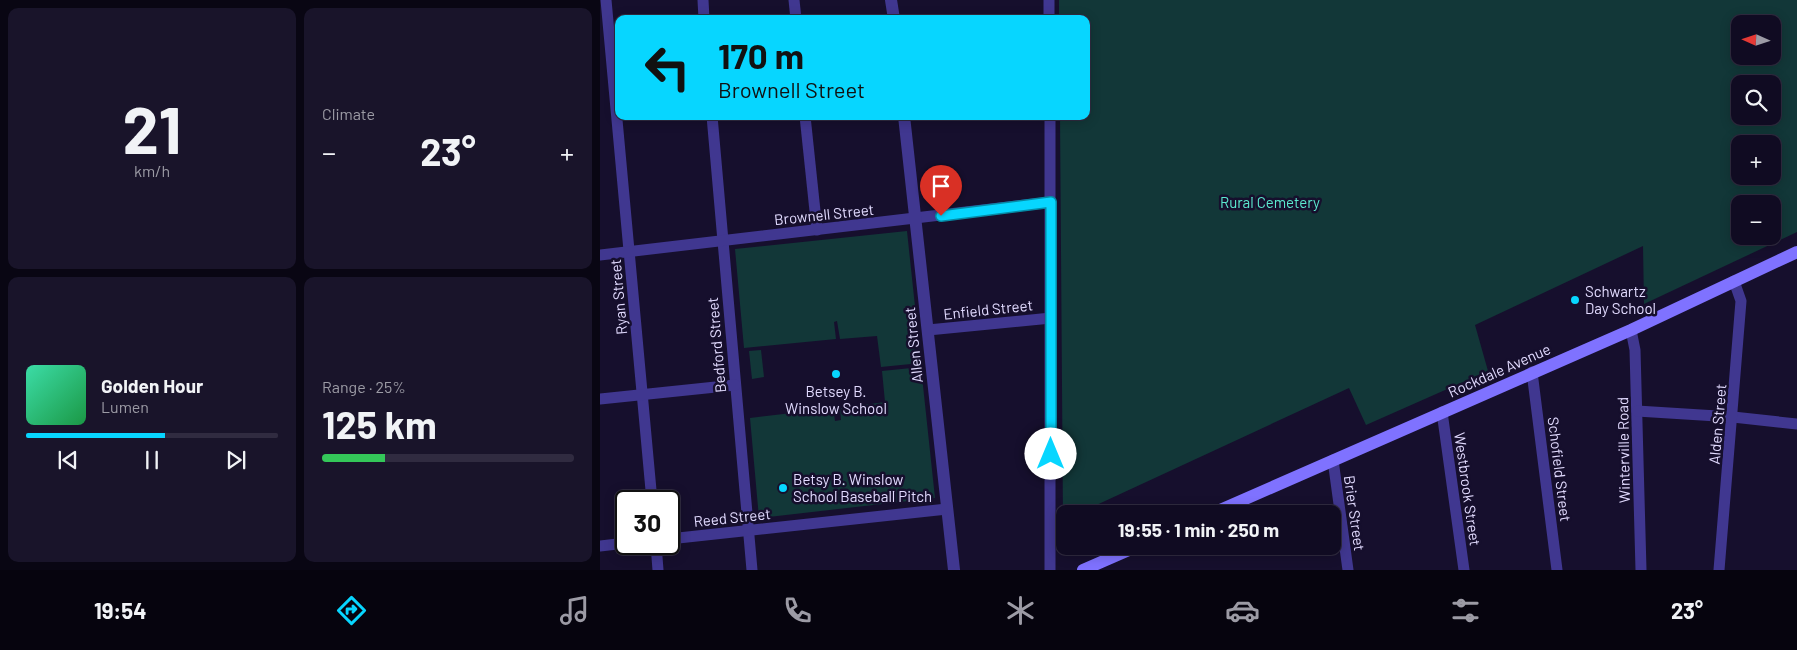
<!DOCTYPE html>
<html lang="en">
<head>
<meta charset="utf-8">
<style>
	body { margin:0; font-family:Barlow,sans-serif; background:#19142a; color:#f1f3f6; height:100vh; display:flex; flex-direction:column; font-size:19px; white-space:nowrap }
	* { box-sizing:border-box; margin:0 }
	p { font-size:16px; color:#9c9ba5 }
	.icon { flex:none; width:28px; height:28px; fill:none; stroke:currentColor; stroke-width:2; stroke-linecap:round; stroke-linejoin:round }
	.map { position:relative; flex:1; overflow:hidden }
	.panel { display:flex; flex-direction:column; gap:8px; padding:8px; background:#090613; width:600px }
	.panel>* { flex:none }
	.guide { position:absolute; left:15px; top:15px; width:475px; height:105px; border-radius:10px; box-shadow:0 2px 12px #0003,0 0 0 1px #302b40; background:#07d6ff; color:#111; overflow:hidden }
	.needle { width:32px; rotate:273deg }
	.controls { position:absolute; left:1131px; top:15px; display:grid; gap:10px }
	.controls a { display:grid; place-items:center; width:50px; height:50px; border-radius:10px; background:#100b22; box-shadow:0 2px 12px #0003,0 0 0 1px #302b40; font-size:25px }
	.speed { position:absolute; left:15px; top:490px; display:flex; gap:10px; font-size:25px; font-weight:700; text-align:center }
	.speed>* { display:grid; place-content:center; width:65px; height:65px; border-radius:50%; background:#100b22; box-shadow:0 2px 12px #0003,0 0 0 1px #302b40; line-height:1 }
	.speed .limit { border:2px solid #111; border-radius:8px; background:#fff; color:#111 }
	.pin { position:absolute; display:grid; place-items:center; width:42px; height:42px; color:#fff; margin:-51px -21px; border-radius:50% 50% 50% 0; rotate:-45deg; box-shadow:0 0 5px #0007 }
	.pin .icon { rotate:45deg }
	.me { position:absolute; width:55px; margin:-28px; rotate:0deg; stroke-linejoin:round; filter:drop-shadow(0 0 4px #0008) }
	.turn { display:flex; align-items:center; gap:18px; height:105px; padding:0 20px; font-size:22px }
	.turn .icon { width:65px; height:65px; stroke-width:2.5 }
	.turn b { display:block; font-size:35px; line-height:42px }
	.big { font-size:38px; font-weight:700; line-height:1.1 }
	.panel .tile { flex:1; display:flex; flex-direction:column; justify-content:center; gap:8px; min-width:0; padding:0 18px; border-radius:10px; background:#19142a }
	.panel .dial { align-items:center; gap:0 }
	.dial b { font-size:65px; line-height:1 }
	.song { display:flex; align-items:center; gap:15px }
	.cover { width:60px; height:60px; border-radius:8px; background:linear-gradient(135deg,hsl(160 70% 55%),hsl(140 70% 35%)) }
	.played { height:5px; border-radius:2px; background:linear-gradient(90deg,#07d6ff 55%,#302b40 55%) }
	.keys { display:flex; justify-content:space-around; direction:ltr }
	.heat { display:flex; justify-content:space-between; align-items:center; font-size:28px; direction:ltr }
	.charge { height:8px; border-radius:4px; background:linear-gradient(90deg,#34c759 25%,#302b40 0) }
	.panel .tiles { flex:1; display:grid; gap:8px; grid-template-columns:repeat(2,1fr) }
	.trip { position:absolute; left:456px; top:505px; width:285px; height:50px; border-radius:10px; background:#100b22; box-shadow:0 2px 12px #0003,0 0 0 1px #302b40; font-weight:700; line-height:50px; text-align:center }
	.tabs { display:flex; height:80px; justify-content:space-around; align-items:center; background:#06040e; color:#9c9ba5 }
	.tabs .icon { width:35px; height:35px }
	.tabs .on { color:#07d6ff }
	.tabs b { font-size:22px; color:#f1f3f6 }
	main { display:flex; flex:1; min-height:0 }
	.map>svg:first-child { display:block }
	.green { fill:#123738; fill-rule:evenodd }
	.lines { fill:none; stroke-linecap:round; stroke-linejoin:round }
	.minor { stroke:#403790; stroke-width:11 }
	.tertiary { stroke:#403790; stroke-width:12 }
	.secondary { stroke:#7f72ff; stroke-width:12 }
	.route-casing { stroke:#058ba6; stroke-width:12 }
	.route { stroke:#07d6ff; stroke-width:9 }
	.poi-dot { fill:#07d6ff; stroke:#160f2d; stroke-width:2 }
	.labels { text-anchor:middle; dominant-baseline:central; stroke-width:5; stroke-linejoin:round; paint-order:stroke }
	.park-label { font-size:15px; fill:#5cead0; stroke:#160f2d }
	.street-label { font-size:15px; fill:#e2dbff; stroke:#160f2d }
	.poi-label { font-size:15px; fill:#e2dbff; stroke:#160f2d; text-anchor:start }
</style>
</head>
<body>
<main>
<section class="panel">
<div class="tiles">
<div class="tile dial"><b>21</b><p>km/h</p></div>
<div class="tile"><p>Climate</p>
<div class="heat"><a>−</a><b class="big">23°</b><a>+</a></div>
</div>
<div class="tile">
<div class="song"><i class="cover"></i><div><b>Golden Hour</b><p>Lumen</p></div></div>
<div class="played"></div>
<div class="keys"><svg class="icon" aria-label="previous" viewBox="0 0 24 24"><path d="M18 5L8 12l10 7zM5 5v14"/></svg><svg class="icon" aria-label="pause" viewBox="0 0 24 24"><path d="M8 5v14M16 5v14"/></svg><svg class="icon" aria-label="next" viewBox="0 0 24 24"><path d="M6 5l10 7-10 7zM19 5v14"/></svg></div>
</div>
<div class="tile"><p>Range · 25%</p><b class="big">125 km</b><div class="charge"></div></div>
</div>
</section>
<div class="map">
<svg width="1197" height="570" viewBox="0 0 1197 570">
	<rect width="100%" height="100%" fill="#160f2d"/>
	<g class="green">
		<path d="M459 0H1197V232L1044 304 1043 246 875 325 888 371 766 425 749 388 477 514H465V519L463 520 460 116H486V19H459ZM1140 24H1172V56H1140ZM1140 84H1172V116H1140ZM1140 144H1172V176H1140ZM1140 204H1172V236H1140Z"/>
		<polygon points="307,231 321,363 281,367 277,336 240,339 237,321 234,322 236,339 144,348 135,249"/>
		<polygon points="161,350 164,377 152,379 149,351"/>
		<polygon points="321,367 335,498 159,518 150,418 209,411 234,414 235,421 241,420 240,408 285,402 282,371"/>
	</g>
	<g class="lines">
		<g class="minor">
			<polyline points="6,0 52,501"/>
			<polyline points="103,0 104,19"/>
			<polyline points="194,0 196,19"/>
			<polyline points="449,19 449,0"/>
			<polyline points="112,116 152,570"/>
			<polyline points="205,116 217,230"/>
			<polyline points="450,116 450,570"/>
			<polyline points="0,255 451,202"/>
			<polyline points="328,330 451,318"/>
			<polyline points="1031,330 1035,350 1041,570"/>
			<polyline points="932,372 957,570"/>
			<polyline points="0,399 135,385"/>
			<polyline points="1037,411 1133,417 1197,424"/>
			<polyline points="842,412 864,570"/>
			<polyline points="733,460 748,570"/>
			<polyline points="69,539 347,509"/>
			<polyline points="56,544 58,570"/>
			<polyline points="0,546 26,543"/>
			<polyline points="1119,570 1141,301 1134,281"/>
		</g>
		<g class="tertiary">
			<polyline points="291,0 294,19"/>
			<polyline points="304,116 354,570"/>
		</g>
		<g class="secondary">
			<polyline points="611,514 1031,330 1197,252"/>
			<polyline points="483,570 538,546"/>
		</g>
	</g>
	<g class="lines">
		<g class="route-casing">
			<polyline id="route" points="341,216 451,202 451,454"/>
		</g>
		<use href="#route" class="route"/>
	</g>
	<g class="poi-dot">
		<circle cx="975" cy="300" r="5"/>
		<circle cx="236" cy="374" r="5"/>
		<circle cx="183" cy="488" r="5"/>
	</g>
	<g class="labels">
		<g class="park-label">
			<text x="670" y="202">Rural Cemetery</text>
		</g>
		<g class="street-label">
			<text transform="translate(224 214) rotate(-6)">Brownell Street</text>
			<text transform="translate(18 297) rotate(-95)">Ryan Street</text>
			<text transform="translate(388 309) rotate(-6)">Enfield Street</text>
			<text transform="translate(116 345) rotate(-95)">Bedford Street</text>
			<text transform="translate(313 345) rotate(-96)">Allen Street</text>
			<text transform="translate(899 370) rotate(-24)">Rockdale Avenue</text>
			<text transform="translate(1117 424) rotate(-85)">Alden Street</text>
			<text transform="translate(1023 450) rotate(-91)">Winterville Road</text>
			<text transform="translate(960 469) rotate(83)">Schofield Street</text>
			<text transform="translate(868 489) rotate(82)">Westbrook Street</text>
			<text transform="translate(755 513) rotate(82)">Brier Street</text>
			<text transform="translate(132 517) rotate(-6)">Reed Street</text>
		</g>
		<g class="poi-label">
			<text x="985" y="291">Schwartz<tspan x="985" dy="17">Day School</tspan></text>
			<text x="236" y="391" text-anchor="middle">Betsey B.<tspan x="236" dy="17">Winslow School</tspan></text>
			<text x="193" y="479">Betsy B. Winslow<tspan x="193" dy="17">School Baseball Pitch</tspan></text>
		</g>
	</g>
</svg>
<div class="controls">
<a><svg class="needle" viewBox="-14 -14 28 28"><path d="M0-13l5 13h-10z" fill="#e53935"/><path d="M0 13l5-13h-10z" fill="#9c9ba5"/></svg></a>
<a><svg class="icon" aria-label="search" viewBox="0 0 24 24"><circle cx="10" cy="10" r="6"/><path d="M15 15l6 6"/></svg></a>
<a>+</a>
<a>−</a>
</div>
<div class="speed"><div class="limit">30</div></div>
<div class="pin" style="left:341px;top:216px;background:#d93025"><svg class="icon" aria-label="arrive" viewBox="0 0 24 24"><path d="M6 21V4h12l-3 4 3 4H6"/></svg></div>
<svg class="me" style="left:451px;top:454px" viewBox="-20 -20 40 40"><circle r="19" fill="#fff"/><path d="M0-13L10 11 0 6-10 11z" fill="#07d6ff"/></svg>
<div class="trip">19:55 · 1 min · 250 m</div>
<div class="guide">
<div class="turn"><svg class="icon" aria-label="left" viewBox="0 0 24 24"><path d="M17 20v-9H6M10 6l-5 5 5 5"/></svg><div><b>170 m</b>Brownell Street</div></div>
</div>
</div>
</main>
<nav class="tabs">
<b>19:54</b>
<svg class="icon on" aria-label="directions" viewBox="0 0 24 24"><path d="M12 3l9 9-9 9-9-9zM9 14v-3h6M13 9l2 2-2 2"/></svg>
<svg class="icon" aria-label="music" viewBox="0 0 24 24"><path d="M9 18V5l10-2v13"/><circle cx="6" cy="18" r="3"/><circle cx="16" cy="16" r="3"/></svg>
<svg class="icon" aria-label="phone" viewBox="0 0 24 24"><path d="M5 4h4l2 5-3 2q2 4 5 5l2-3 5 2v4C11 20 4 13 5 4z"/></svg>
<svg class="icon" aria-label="climate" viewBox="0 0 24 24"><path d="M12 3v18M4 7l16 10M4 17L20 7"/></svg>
<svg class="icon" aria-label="car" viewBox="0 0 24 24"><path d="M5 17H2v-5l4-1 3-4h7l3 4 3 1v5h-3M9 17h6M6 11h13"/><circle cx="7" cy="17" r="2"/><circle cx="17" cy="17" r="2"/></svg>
<svg class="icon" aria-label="filters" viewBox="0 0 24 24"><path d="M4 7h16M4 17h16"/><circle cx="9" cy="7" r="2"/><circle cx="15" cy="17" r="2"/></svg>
<b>23°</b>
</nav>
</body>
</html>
